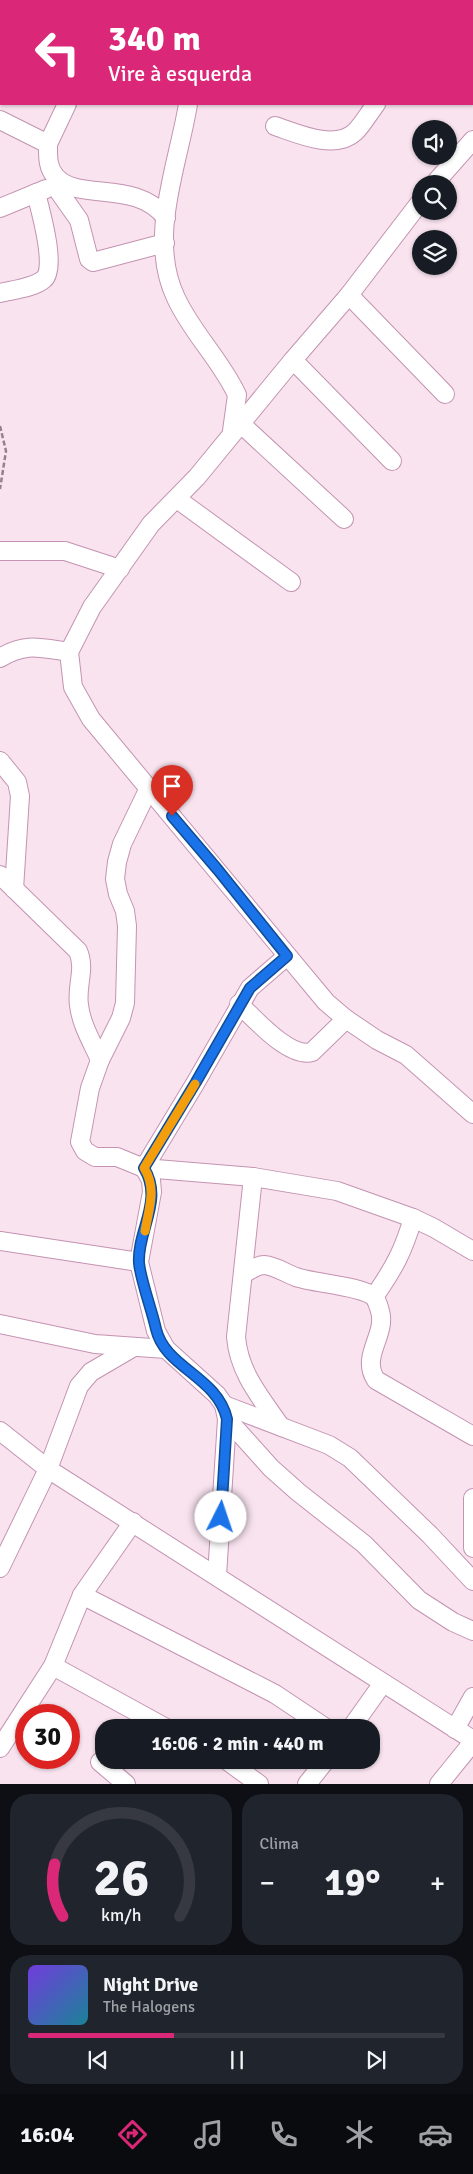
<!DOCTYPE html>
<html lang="pt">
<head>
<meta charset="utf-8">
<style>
	body { margin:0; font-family:Signika,sans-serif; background:#20242c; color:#f1f3f6; height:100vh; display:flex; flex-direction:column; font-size:19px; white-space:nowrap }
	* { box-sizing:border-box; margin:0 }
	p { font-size:16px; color:#9ea1a6 }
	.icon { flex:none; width:28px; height:28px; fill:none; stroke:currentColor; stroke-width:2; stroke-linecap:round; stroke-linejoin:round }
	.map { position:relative; height:1784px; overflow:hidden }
	.details { display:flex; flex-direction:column; gap:10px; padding:10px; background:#0d0f14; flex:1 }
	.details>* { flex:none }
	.guide { position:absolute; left:0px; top:0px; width:474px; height:105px; box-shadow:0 1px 4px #0004; background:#db2777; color:#fff; overflow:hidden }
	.controls { position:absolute; left:412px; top:120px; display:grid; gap:10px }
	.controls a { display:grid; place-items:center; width:45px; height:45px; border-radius:50%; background:#171b24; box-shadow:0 1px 4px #0004; font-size:25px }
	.speed { position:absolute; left:15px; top:1704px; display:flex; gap:10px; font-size:25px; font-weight:700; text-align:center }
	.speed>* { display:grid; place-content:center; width:65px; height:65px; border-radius:50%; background:#171b24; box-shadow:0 1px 4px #0004; line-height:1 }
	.speed .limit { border:8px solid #d22; background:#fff; color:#111 }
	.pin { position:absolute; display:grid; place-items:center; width:42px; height:42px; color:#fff; margin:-51px -21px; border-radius:50% 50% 50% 0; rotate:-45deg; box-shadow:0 0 5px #0007 }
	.pin .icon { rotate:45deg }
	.me { position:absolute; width:55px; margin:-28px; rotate:4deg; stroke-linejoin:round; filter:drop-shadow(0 0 4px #0008) }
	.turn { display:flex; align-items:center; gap:18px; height:105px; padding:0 25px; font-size:22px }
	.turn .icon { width:65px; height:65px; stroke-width:2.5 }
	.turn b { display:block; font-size:35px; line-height:42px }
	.big { font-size:38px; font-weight:700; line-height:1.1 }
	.details .widget { flex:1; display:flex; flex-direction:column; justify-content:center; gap:8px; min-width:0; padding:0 18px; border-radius:20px; background:#20242c }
	.details .dial { align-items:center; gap:0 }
	.dial svg { height:130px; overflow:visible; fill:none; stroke:#363941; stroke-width:7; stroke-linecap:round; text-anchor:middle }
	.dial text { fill:#f1f3f6; stroke:none }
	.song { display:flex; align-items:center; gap:15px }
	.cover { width:60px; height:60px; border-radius:8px; background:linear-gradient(135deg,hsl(260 70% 55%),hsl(190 70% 35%)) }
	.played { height:5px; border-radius:2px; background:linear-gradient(90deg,#db2777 35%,#363941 35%) }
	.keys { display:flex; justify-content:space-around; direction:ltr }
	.heat { display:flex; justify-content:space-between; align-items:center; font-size:28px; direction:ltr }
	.details .tiles { flex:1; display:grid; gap:10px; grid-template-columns:1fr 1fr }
	.widget:last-child { grid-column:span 2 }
	.trip { position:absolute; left:95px; top:1719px; width:285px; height:50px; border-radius:20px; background:#171b24; box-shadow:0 1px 4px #0004; font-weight:700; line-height:50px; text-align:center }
	.tabs { display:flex; height:80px; justify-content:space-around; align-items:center; background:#090b0e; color:#9ea1a6 }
	.tabs .icon { width:35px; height:35px }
	.tabs .current { color:#db2777 }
	.tabs b { font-size:22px; color:#f1f3f6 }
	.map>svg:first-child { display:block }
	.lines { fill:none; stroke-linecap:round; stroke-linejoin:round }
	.minor-casing { stroke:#c493b2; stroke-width:20 }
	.path { stroke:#95818d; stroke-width:2.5; stroke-dasharray:5 2.5; stroke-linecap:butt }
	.minor { stroke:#fff; stroke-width:18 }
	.route-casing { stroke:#114b97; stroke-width:12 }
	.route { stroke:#1a73e8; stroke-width:9 }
	.slow { stroke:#f59e0b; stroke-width:9 }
</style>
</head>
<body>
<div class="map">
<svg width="473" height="1784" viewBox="0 0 473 1784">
	<rect width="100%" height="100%" fill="#f8e3ef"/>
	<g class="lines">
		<g class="minor-casing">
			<g id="minor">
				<polyline points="147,1 148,0"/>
				<polyline points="240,1 241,0"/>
				<polyline points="457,1 458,0"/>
				<path d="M188 104C178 166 147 238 176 298 192 333 221 360 237 395L232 431"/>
				<path d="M0 120 48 144C48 155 47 168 56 177 78 202 137 179 166 218"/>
				<path d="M275 126C296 133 335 151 355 132 363 124 369 113 376 104"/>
				<polyline points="48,144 67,104"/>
				<polyline points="434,184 473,140"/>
				<polyline points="55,186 79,220 89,259 93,262 165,243"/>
				<polyline points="421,201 349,295 293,360 197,477 151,524 92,607 69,652 73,687 91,719 326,1002 346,1019 377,1040 406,1055 473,1114"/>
				<polyline points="0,208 46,189"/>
				<path d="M0 293C12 290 34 288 44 279 57 268 40 209 36 193"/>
				<polyline points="349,295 445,394"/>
				<polyline points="293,360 392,461"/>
				<polyline points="240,423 344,519"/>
				<polyline points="177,499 291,582"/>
				<polyline points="0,551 65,551 120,569"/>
				<path d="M0 658C25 642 41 648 69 652"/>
				<polyline points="0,761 17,782 20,796 14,889"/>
				<polyline points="148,790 122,844 117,862 115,879 118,894 125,911 127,926 125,1003 121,1018 100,1060 90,1088 80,1142 85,1151 95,1157 117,1157 144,1168 253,1177 337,1191 413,1218 434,1228 473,1251"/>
				<path d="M0 875 78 951C86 969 76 986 79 1005 81 1024 92 1042 100 1060"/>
				<path d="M239 1004C255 1019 290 1059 312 1052L346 1019"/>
				<polyline points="144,1168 151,1180 152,1192 139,1262 156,1331 166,1349 217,1395 224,1405 227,1419 217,1576"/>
				<polyline points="144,1168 196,1082 250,988 287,956"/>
				<path d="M253 1177 236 1337C239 1373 261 1398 281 1427"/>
				<polyline points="0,1241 139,1262"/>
				<path d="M243 1274C249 1271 257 1265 264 1265 276 1266 285 1273 296 1277 312 1283 363 1286 374 1297 376 1299 379 1307 380 1311 387 1335 360 1356 376 1380L473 1436"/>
				<path d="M374 1297C394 1268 403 1252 413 1218"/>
				<polyline points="0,1324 95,1344 166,1349"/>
				<polyline points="224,1405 329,1445 350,1458 430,1535 473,1581"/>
				<polyline points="227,1419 271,1468 298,1492 364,1544 419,1600 453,1622 473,1631"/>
				<polyline points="0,1431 48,1469 473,1740"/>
				<polyline points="473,1498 473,1548"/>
				<polyline points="0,1568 48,1469 79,1386 91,1372 132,1348"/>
				<polyline points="82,1595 275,1694 326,1728"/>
				<polyline points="53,1666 166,1728"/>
				<polyline points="351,1728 383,1683"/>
				<polyline points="455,1729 473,1697"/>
				<polyline points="0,1748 53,1666 82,1595 133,1522"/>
				<polyline points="226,1760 259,1784"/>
				<polyline points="100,1762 126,1784"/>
				<polyline points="307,1784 326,1760"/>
				<polyline points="439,1784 473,1742"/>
			</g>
		</g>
		<polyline class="path" points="0,426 6,451 0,489"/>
		<use href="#minor" class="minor"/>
	</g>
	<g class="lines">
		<g class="route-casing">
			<path id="route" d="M172 816 218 870 287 956 250 988 196 1082 144 1168C164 1201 137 1230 139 1263 141 1282 152 1310 156 1329 165 1368 217 1376 227 1419L221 1517"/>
		</g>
		<use href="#route" class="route"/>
		<path class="slow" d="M145 1231C149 1208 157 1188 144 1168L195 1084"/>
	</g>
</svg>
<div class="controls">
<a><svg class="icon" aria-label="sound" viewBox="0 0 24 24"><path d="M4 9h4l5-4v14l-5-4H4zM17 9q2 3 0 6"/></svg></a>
<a><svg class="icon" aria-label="search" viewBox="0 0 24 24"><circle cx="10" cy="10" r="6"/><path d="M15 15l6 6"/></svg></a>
<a><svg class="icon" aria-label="layers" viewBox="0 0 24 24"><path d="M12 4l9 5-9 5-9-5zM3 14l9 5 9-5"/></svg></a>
</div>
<div class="speed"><div class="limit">30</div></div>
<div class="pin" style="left:172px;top:816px;background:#d93025"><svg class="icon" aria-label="arrive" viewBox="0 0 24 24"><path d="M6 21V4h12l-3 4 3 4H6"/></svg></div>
<svg class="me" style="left:221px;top:1517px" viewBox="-20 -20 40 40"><circle r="19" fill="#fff"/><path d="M0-13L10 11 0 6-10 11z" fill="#1a73e8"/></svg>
<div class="trip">16:06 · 2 min · 440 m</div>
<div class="guide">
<div class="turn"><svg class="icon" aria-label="left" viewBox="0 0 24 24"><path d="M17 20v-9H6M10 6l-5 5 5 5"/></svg><div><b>340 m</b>Vire à esquerda</div></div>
</div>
</div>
<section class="details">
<div class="tiles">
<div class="widget dial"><svg viewBox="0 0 100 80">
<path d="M14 69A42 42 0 1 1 86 69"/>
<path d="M14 69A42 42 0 0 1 9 37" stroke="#db2777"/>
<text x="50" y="56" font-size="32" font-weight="700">26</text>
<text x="50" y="72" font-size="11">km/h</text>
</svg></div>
<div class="widget"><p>Clima</p>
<div class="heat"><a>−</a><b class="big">19°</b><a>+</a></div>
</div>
<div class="widget">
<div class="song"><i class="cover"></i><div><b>Night Drive</b><p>The Halogens</p></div></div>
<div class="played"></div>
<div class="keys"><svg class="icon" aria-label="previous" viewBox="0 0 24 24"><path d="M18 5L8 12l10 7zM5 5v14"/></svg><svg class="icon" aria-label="pause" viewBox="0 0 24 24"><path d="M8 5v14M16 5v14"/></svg><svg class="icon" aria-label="next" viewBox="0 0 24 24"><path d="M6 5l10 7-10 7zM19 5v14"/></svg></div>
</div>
</div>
</section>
<nav class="tabs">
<b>16:04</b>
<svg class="icon current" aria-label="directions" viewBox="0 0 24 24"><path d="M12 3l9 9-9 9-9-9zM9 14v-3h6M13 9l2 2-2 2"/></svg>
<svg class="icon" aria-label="music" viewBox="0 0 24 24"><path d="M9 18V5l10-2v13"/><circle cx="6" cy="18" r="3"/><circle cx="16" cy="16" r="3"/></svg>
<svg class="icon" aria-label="phone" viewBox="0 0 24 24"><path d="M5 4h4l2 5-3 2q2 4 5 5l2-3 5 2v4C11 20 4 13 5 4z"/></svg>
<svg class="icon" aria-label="climate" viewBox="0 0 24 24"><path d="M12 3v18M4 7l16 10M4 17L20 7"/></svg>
<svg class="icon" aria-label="car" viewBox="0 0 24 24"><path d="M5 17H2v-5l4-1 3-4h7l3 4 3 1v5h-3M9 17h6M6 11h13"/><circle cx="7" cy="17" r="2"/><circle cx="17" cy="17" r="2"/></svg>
</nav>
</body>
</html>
